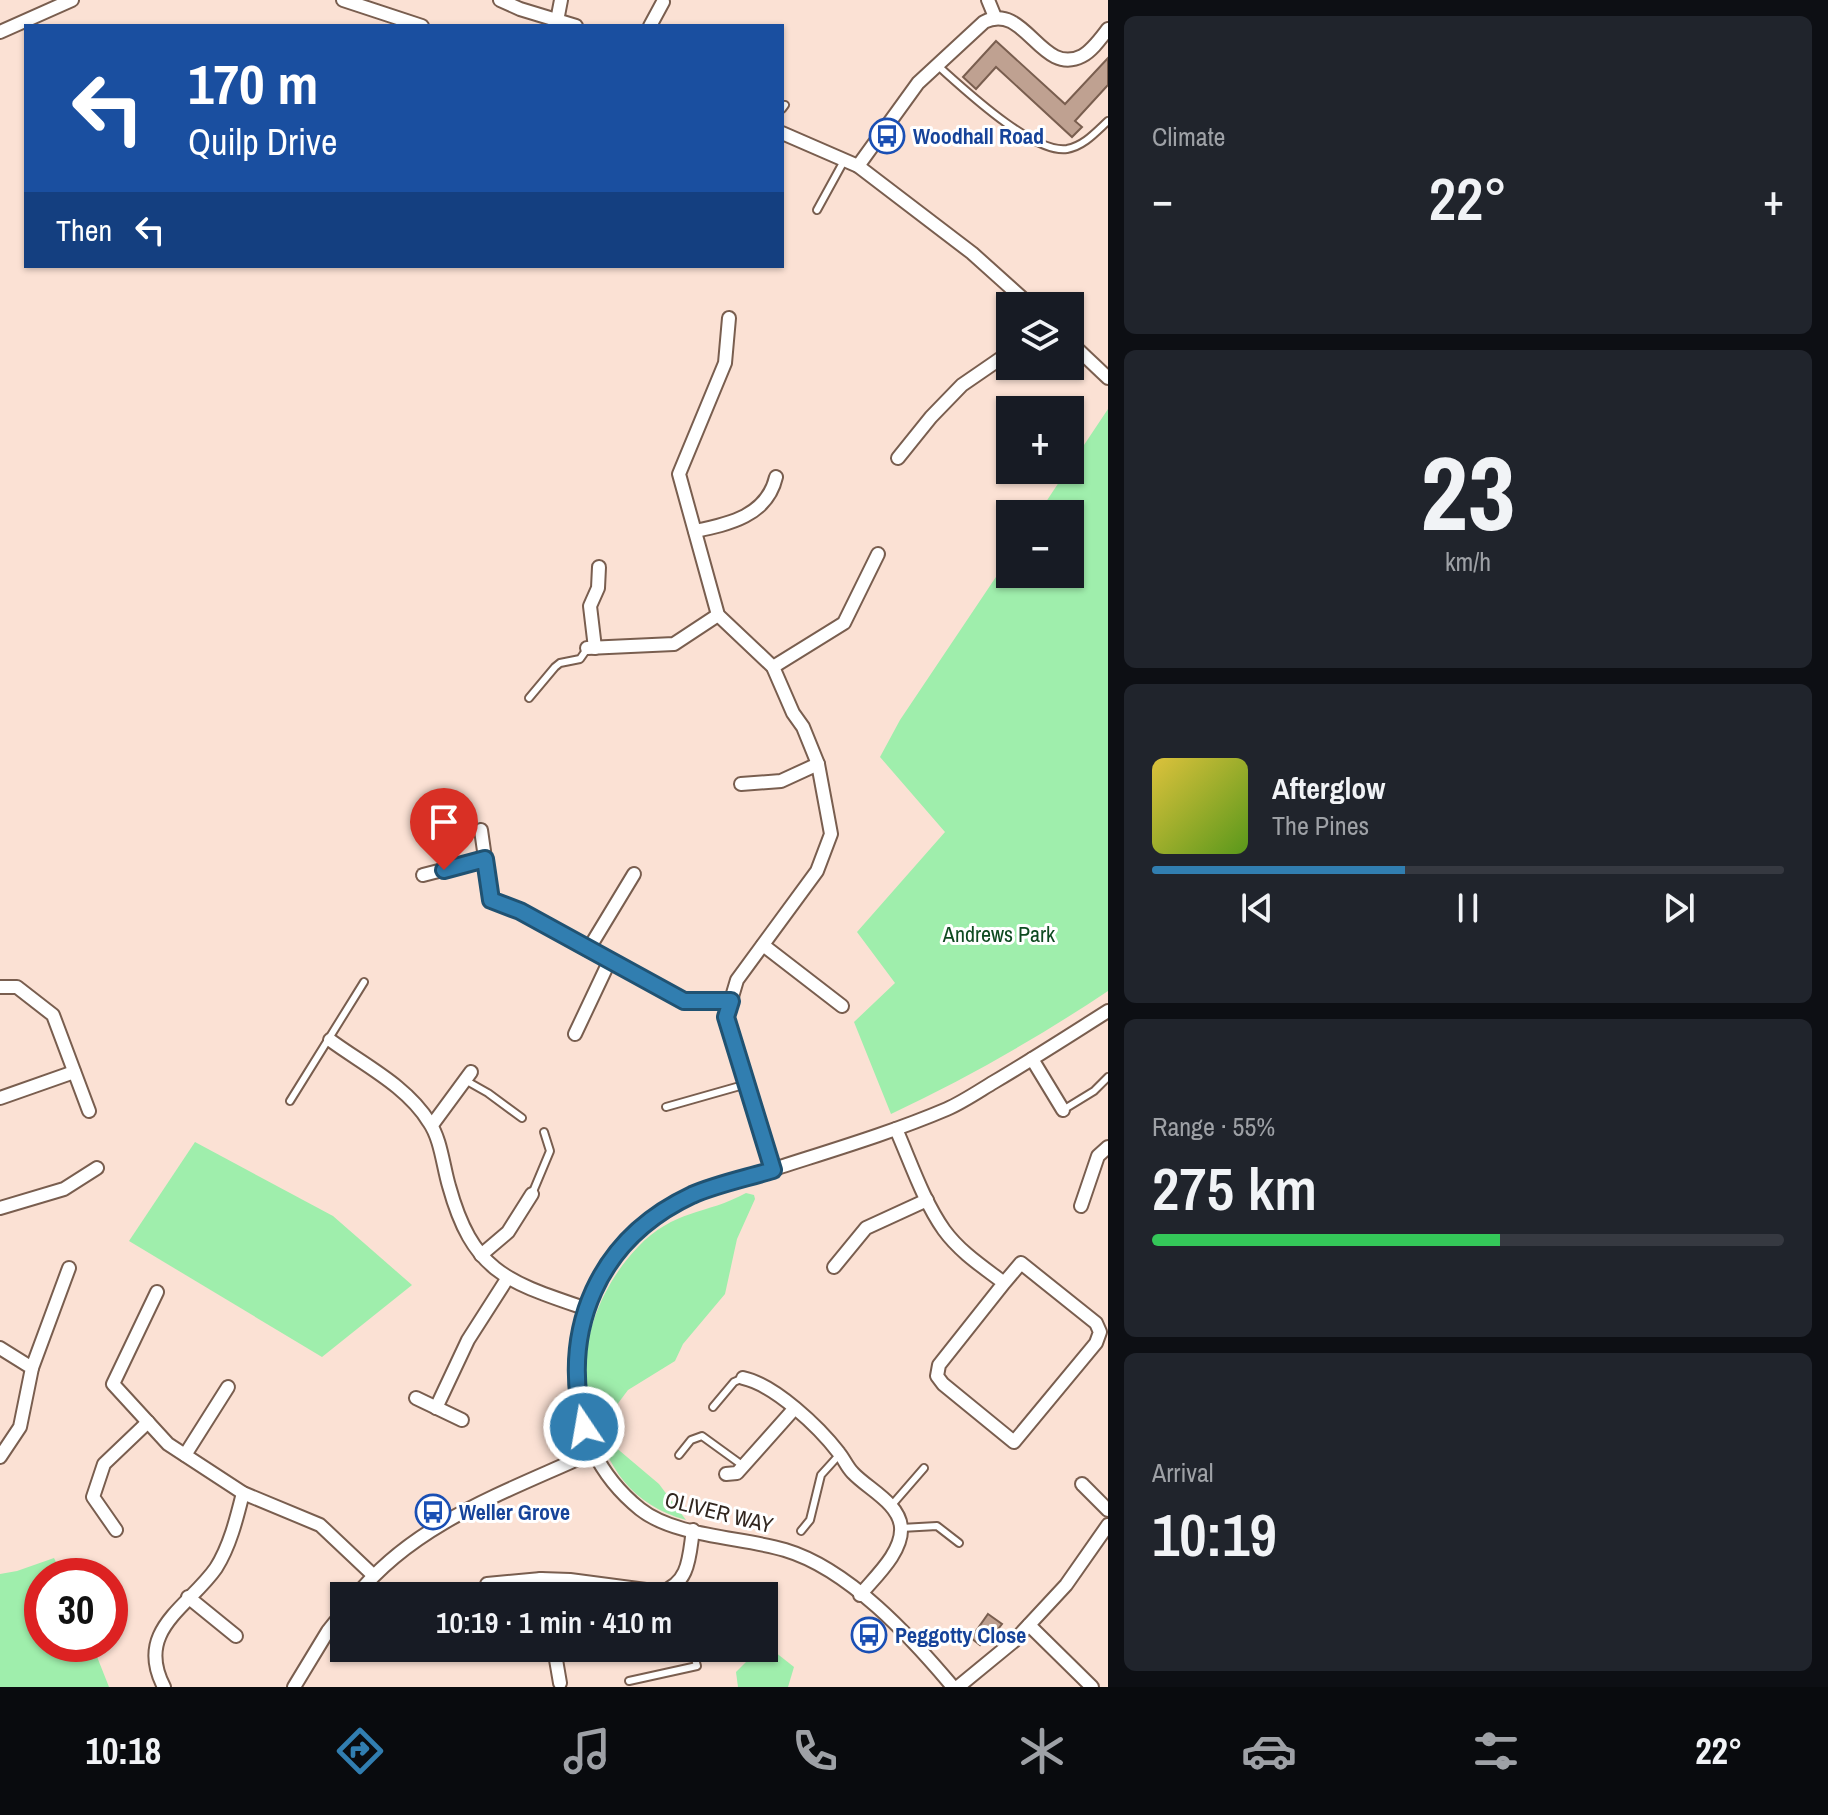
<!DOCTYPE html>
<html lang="en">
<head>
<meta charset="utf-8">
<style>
	body { margin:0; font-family:"Archivo Narrow",sans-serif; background:#20242c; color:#f1f3f6; height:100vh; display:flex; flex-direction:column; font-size:30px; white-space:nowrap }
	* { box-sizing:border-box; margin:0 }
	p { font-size:26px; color:#9ea1a6 }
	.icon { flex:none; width:44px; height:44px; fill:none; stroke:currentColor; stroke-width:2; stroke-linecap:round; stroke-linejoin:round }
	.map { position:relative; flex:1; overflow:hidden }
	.side { display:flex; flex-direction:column; gap:16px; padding:16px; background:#0d0f14; width:720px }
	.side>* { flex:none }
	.top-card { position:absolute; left:24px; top:24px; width:760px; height:244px; border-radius:0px; box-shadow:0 2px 6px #0004; background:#1a4fa0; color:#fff; overflow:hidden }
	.fabs { position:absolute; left:996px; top:292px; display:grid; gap:16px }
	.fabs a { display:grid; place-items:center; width:88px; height:88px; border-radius:0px; background:#171b24; box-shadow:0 2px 6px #0004; font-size:40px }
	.speed { position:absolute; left:24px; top:1558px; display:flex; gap:16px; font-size:40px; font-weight:700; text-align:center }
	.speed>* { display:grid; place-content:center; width:104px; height:104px; border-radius:50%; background:#171b24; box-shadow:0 2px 6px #0004; line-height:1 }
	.speed .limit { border:12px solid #d22; background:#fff; color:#111 }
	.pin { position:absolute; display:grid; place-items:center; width:68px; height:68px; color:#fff; margin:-82px -34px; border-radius:50% 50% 50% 0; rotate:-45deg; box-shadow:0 0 8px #0007 }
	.pin .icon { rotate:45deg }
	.me { position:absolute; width:88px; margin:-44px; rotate:348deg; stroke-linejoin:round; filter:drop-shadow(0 0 6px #0008) }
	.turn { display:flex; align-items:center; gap:28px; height:168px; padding:0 32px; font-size:36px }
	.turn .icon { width:104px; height:104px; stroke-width:2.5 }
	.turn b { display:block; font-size:56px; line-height:68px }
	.then { display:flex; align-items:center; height:76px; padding:0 32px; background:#0003; gap:16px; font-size:30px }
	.big { font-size:60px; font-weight:600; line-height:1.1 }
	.side .tile { flex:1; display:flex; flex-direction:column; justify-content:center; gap:12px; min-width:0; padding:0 28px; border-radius:12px; background:#20242c }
	.side .dial { align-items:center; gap:0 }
	.dial b { font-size:104px; line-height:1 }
	.song { display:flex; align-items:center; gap:24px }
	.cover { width:96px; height:96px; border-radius:12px; background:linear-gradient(135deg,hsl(50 70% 55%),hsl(90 70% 35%)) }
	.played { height:8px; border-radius:4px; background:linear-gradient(90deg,#317eb0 40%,#363941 40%) }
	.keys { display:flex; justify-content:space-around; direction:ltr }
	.heat { display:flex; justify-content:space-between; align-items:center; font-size:44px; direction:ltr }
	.charge { height:12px; border-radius:6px; background:linear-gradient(90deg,#34c759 55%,#363941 0) }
	.trip { position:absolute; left:330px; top:1582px; width:448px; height:80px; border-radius:0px; background:#171b24; box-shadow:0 2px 6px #0004; font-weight:600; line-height:80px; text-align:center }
	.dock { display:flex; height:128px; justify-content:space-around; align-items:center; background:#090b0e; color:#9ea1a6 }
	.dock .icon { width:56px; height:56px }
	.dock .current { color:#317eb0 }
	.dock b { font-size:36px; color:#f1f3f6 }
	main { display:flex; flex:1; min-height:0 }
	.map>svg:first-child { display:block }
	.green { fill:#9feeac }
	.building { fill:#bfa191; stroke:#795e4f; stroke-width:2 }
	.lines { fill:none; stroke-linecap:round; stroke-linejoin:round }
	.service-casing { stroke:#795e4f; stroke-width:10 }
	.minor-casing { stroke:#795e4f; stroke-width:16 }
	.service { stroke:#fff; stroke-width:6 }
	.minor { stroke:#fff; stroke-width:12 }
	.route-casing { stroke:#205272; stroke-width:20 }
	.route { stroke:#317eb0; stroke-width:14 }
	.labels { text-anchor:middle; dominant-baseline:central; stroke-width:6; stroke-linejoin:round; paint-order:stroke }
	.transit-label { font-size:22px; font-weight:bold; fill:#164399; stroke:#fff; text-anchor:start }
	.park-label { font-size:22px; fill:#0e4a20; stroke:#fff }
	.street-label { font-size:22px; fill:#31261f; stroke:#fff }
</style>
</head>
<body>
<main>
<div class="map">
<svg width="1108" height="1687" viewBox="0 0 1108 1687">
	<rect width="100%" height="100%" fill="#fbe1d4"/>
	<g class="green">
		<path d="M1108 409V991C1039 1037 967 1078 891 1114L854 1022 895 983 857 932 945 832 880 757 900 720 1010 556V574H1070V514H1038L1067 470H1070V466Z"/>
		<polygon points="195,1142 333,1216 412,1285 322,1357 129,1241"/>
		<path d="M746 1193 754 1195 755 1199 737 1239 725 1294 683 1344 675 1361 628 1390 610 1414V1428L614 1446 659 1484 686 1520C632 1505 606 1467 594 1416 592 1408 587 1401 586 1393 579 1341 602 1284 638 1247 674 1209 706 1215 746 1193Z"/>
		<polygon points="54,1558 63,1576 42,1576 42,1644 92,1644 109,1687 0,1687 0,1574 17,1571"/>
		<polygon points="775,1652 794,1667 788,1687 738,1687 736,1672 752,1656"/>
	</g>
	<g class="building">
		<polygon points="996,41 1065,104 1108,58 1108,85 1075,121 1082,127 1072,137 996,67 976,89 963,77"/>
		<polygon points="988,1614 1002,1624 987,1643 984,1640 980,1645 971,1638"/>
	</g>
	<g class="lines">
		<g class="service-casing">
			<g id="service">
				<path d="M937 65C962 87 1032 154 1067 149 1084 146 1096 132 1108 121"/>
				<polyline points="782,109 785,105"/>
				<polyline points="817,210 845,159"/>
				<polyline points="529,698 555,667 560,663 580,659 587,649"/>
				<polyline points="465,1080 488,1093 522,1118"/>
				<polyline points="290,1101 364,982"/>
				<polyline points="666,1107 747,1084"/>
				<polyline points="1063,1110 1094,1091 1108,1077"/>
				<polyline points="532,1194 550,1151 544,1132"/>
				<polyline points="713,1407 734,1382 743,1378"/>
				<polyline points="679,1455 691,1440 702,1436 742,1465"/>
				<polyline points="891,1506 924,1468"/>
				<polyline points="901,1528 937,1526 959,1543"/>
				<polyline points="801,1531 810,1520 821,1475 840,1454"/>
				<polyline points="674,1588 676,1596"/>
				<polyline points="629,1681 697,1666 692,1648"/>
			</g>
		</g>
		<g class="minor-casing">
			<g id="minor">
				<polyline points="343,0 422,26"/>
				<polyline points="500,0 520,9 576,26"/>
				<polyline points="988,0 995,17"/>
				<polyline points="556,26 561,0"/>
				<polyline points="650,26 663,2"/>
				<polyline points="0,32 72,0"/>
				<polyline points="782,133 858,166 972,253 1031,306"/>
				<path d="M858 166 918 83 984 22C1025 1 1041 77 1082 56 1092 51 1101 38 1108 29"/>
				<polyline points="729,318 725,363 679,474 718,615 773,667 793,713 803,727 818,764 831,834 817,871 737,980 726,1017 773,1170"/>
				<polyline points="1070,342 1108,378"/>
				<polyline points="898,458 931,417 962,385 1010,352"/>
				<path d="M695 531C729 524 767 516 776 477"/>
				<polyline points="587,648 674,644 718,615"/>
				<polyline points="595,648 590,606 598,588 599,567"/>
				<polyline points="773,667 844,623 878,554"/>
				<polyline points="741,784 781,781 818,764"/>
				<polyline points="481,830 491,900 520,911 588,950 684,1001 731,1001"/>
				<polyline points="423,875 485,859"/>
				<polyline points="763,945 842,1006"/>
				<polyline points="588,950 634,874"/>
				<polyline points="0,987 17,987 53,1015 89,1111"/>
				<polyline points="575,1034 609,962"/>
				<path d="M330 1040C364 1065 407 1086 429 1122 441 1139 443 1166 449 1186 473 1273 508 1282 587 1309"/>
				<polyline points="1032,1059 1063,1110"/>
				<polyline points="0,1098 74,1072"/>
				<polyline points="432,1125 471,1072"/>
				<path d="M896 1129C911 1163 923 1200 944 1230 960 1252 983 1267 1004 1283L1021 1263 1096 1323 1100 1332 1096 1343 1014 1442 943 1384 937 1376 939 1365 1004 1283"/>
				<polyline points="1081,1206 1098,1156 1108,1147"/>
				<polyline points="0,1208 64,1189 97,1168"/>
				<polyline points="481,1255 508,1232 532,1194"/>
				<polyline points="834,1267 866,1228 927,1200"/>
				<polyline points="157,1292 113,1384 168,1444 243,1493 320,1525 373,1575"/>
				<polyline points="0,1348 32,1368 20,1427 0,1457"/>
				<polyline points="32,1368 69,1268"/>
				<path d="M743 1378C775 1385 819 1427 839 1453 844 1459 847 1467 853 1473 868 1489 899 1503 901 1527 903 1552 875 1577 860 1595"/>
				<polyline points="416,1398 462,1420"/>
				<polyline points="436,1408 468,1340 507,1279"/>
				<polyline points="185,1455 228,1387"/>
				<polyline points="726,1474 737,1473 794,1409"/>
				<polyline points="1082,1484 1108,1510"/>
				<polyline points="116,1530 93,1497 104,1464 148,1422"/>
				<polyline points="487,1584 541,1579"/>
				<path d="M356 1596C415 1522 509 1491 593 1452"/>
				<path d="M544 1596 541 1579 570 1580 661 1592C690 1583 689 1556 693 1530"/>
				<polyline points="188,1597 236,1636"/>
				<polyline points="1029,1625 1092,1687"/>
				<polyline points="554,1648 560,1683"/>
				<path d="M164 1687C134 1630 189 1607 216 1568 230 1546 237 1517 243 1493"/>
				<polyline points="294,1687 328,1631 344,1611"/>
				<path d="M953 1687C911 1637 849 1569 785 1550 742 1537 675 1537 640 1509 599 1476 577 1430 576 1377 573 1298 621 1225 693 1194 721 1183 752 1177 780 1167 836 1149 893 1132 947 1109 963 1102 979 1091 994 1082 1033 1059 1070 1035 1108 1011"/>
				<polyline points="958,1687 1014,1641 1066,1585 1108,1525"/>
			</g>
		</g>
		<use href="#service" class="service"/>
		<use href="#minor" class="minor"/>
	</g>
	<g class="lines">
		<g class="route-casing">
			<path id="route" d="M444 870 485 859 491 900 520 911 684 1001H731L726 1017 773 1170C747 1178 717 1184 692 1195 598 1239 560 1329 584 1427"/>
		</g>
		<use href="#route" class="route"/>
	</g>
	<defs>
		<g id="bus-ring" transform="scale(1.8)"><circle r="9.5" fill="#fff" stroke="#1a4fb4" stroke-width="1.5"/><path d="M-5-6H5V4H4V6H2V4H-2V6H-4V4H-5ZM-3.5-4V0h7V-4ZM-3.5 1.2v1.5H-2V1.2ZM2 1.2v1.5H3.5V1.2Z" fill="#1a4fb4"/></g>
	</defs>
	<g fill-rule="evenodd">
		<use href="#bus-ring" x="887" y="136"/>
		<use href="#bus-ring" x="433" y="1512"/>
		<use href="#bus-ring" x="869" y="1635"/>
	</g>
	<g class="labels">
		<g class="transit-label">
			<text x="913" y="136">Woodhall Road</text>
			<text x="459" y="1512">Weller Grove</text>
			<text x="895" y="1635">Peggotty Close</text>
		</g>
		<g class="park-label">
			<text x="999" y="934">Andrews Park</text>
		</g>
		<g class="street-label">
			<text transform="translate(719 1512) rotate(14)">OLIVER WAY</text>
		</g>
	</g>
</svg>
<div class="fabs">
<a><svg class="icon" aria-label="layers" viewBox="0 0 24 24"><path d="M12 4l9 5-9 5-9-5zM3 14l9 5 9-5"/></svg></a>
<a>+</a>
<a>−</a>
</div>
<div class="speed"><div class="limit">30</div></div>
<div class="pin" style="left:444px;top:870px;background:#d93025"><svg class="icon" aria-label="arrive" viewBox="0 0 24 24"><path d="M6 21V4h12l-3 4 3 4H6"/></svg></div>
<svg class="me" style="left:584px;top:1427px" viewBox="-20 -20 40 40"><circle r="17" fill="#317eb0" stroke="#fff" stroke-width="3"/><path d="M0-11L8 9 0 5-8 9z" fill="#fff"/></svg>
<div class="trip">10:19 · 1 min · 410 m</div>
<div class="top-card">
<div class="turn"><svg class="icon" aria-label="left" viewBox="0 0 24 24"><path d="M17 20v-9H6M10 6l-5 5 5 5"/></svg><div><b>170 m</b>Quilp Drive</div></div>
<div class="then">Then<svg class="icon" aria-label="left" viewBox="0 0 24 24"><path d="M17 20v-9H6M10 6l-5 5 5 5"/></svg></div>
</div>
</div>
<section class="side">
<div class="tile"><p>Climate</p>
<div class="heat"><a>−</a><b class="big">22°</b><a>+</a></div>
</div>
<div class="tile dial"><b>23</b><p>km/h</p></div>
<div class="tile">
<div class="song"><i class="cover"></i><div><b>Afterglow</b><p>The Pines</p></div></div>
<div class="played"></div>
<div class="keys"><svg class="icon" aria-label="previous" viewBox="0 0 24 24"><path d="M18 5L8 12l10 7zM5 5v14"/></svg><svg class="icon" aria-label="pause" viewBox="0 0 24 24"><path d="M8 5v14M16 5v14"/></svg><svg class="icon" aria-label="next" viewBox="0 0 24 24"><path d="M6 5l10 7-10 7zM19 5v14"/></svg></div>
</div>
<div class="tile"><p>Range · 55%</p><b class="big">275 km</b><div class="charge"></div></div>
<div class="tile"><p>Arrival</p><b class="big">10:19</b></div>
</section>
</main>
<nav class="dock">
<b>10:18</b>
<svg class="icon current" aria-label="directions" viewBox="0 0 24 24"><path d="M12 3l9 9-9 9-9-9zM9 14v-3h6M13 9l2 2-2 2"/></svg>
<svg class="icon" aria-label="music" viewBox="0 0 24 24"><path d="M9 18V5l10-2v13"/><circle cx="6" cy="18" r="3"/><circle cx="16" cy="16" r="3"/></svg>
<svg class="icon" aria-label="phone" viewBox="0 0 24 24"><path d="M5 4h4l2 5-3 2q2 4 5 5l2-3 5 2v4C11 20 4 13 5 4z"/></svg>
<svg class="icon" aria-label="climate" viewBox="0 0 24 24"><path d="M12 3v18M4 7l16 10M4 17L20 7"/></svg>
<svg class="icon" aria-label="car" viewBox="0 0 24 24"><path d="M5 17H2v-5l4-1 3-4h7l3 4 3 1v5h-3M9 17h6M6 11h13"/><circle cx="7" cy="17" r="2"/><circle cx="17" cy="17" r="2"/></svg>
<svg class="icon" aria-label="filters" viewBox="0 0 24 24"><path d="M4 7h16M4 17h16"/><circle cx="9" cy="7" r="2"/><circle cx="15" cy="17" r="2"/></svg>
<b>22°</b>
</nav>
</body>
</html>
